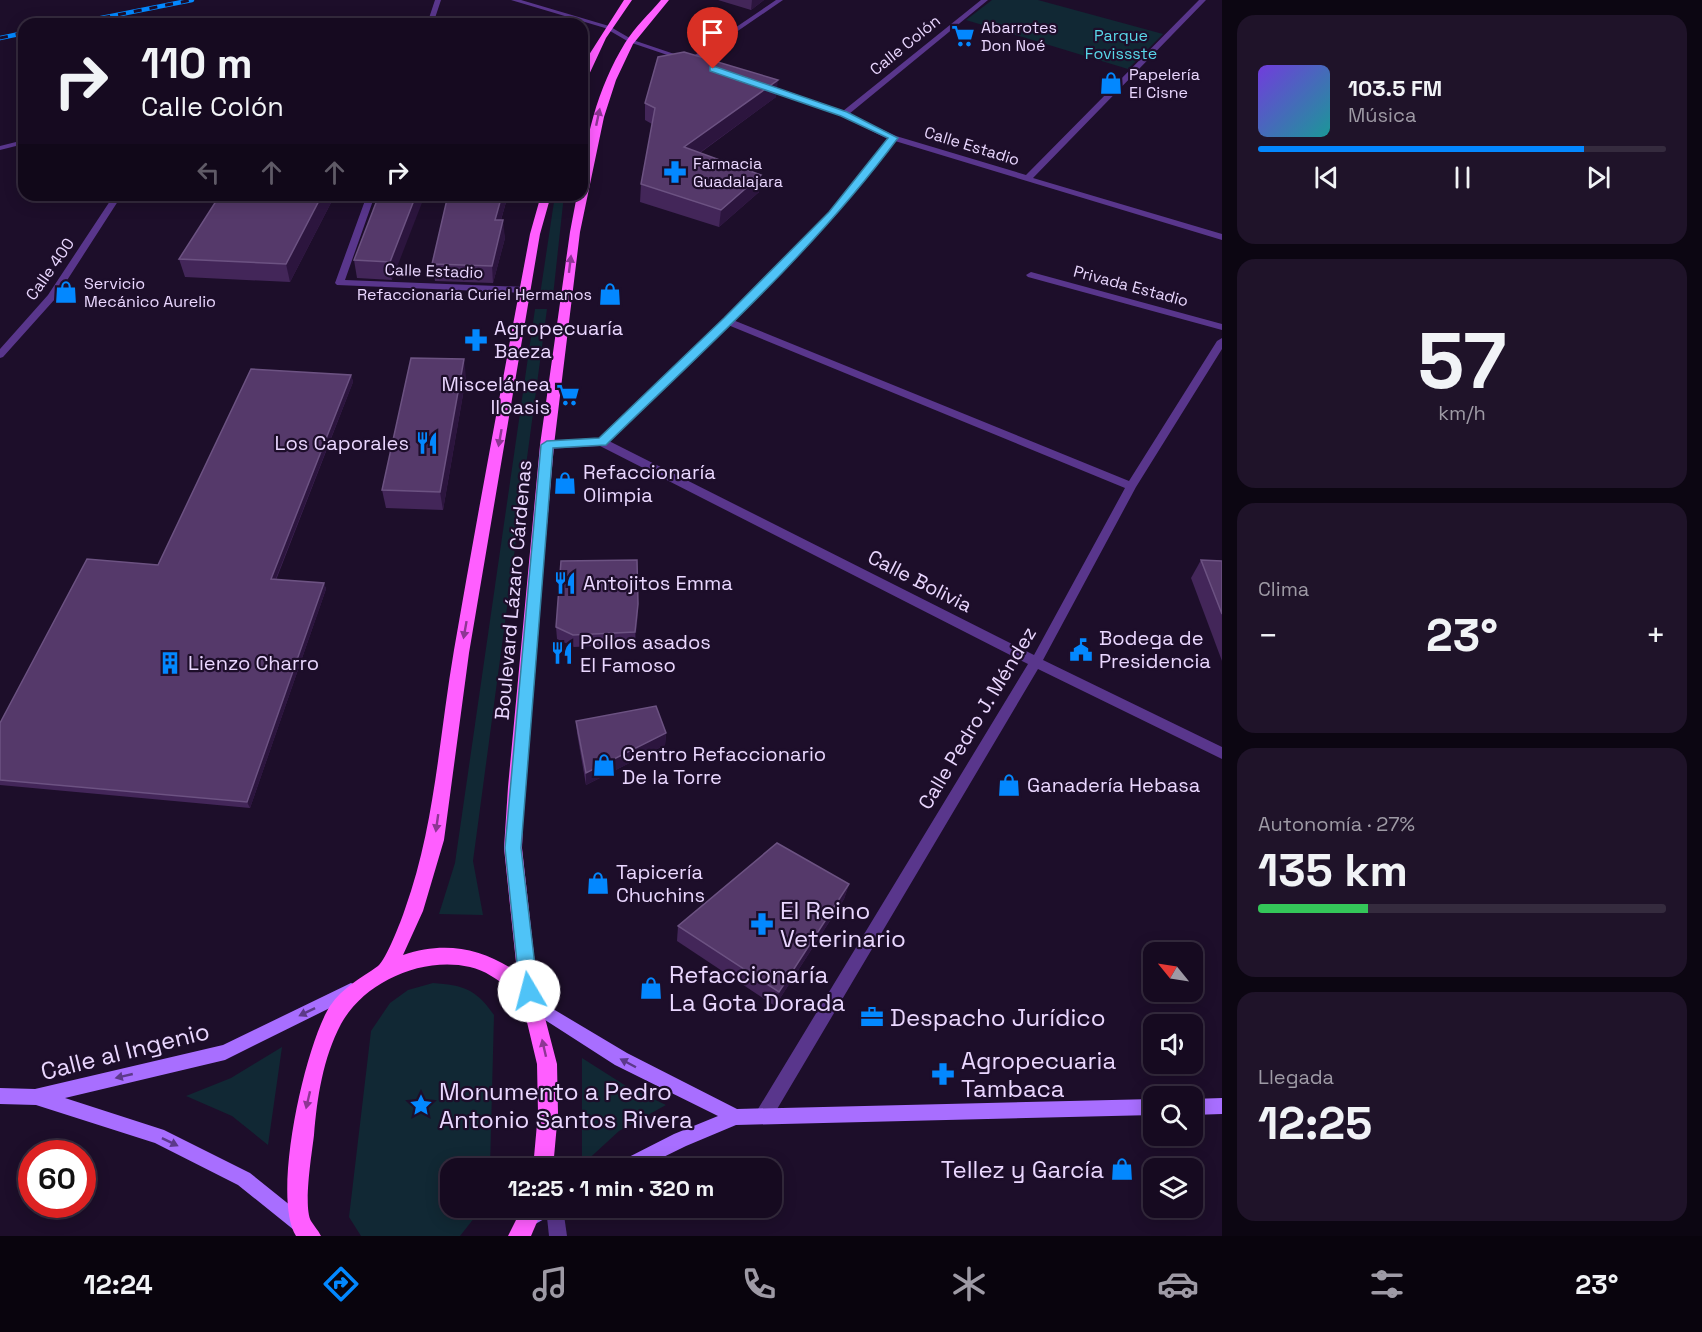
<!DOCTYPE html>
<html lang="es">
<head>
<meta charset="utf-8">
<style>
	body { margin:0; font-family:"Space Grotesk",sans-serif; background:#1f1329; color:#f1f3f6; height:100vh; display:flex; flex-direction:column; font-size:22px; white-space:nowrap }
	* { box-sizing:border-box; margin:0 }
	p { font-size:20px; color:#9e9aa5 }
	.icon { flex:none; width:33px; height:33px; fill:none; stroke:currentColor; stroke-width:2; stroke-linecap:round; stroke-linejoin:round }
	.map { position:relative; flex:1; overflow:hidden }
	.side { display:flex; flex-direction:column; gap:15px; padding:15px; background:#0c0612; width:480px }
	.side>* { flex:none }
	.guide { position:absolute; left:18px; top:18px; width:570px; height:183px; border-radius:18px; box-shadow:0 3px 15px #0003,0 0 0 2px #352b3e; background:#160a20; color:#f1f3f6; overflow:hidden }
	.needle { width:39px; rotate:300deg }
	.controls { position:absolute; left:1143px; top:942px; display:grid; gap:12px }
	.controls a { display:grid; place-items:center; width:60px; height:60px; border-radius:12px; background:#160a20; box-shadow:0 3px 15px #0003,0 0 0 2px #352b3e; font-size:30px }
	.speed { position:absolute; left:18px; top:1140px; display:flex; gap:12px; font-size:30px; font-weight:700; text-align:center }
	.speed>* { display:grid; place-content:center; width:78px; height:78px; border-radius:50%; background:#160a20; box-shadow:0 3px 15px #0003,0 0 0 2px #352b3e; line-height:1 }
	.speed .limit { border:9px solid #d22; background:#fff; color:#111 }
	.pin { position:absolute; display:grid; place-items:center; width:51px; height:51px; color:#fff; margin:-62px -26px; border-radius:50% 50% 50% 0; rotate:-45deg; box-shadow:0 0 6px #0007 }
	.pin .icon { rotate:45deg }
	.me { position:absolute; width:66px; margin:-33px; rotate:352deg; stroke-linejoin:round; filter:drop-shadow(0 0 4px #0008) }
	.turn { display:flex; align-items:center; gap:21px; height:126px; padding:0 24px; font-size:27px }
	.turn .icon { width:78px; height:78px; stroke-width:2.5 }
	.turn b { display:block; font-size:42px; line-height:51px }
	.lanes { display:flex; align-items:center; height:57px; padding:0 24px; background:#0003; justify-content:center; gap:30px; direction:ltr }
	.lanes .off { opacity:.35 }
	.big { font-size:45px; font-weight:700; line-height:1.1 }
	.side .card { flex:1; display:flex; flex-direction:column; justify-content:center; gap:9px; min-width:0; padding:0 21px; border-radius:18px; background:#1f1329 }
	.side .dial { align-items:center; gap:0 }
	.dial b { font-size:78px; line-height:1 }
	.song { display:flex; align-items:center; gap:18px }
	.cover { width:72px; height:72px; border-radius:9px; background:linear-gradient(135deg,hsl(260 70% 55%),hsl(180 70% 35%)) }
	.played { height:6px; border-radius:3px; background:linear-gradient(90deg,#0388ff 80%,#352b3e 80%) }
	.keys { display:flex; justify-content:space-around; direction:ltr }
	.heat { display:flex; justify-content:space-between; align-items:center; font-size:33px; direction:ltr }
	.charge { height:9px; border-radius:4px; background:linear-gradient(90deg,#34c759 27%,#352b3e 0) }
	.trip { position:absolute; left:440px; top:1158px; width:342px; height:60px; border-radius:18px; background:#160a20; box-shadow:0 3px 15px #0003,0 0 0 2px #352b3e; font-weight:700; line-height:60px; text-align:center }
	.menu { display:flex; height:96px; justify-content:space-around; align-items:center; background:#09040d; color:#9e9aa5 }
	.menu .icon { width:42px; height:42px }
	.menu .selected { color:#0388ff }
	.menu b { font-size:27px; color:#f1f3f6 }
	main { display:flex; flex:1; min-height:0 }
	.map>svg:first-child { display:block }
	.green { fill:#112834 }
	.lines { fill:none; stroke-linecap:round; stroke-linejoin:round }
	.lane { fill:#59368c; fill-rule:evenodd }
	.street { fill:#59368c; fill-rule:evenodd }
	.secondary { fill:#a86eff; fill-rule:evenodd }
	.primary { fill:#ff5eff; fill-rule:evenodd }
	.rail-casing { stroke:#0388ff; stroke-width:4.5 }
	.rail { stroke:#1d0e2a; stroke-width:3; stroke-dasharray:8; stroke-linecap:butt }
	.wall { fill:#432659 }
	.shaded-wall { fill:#2c153e }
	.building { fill:#55396a; stroke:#6c5282; stroke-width:1.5 }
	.oneway { fill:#8e3694 }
	.oneway2 { fill:#5c398a }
	.route { fill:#4fc3f7; stroke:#337fa1; stroke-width:1.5 }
	.labels { text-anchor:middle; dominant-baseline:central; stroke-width:4.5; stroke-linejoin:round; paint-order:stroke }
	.far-poi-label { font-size:16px; fill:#ead7ff; stroke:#1d0e2a; text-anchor:start }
	.far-park-label { font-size:16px; fill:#59d7e9; stroke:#1d0e2a }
	.far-street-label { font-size:16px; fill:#ead7ff; stroke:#1d0e2a }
	.poi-label { font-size:20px; fill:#ead7ff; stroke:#1d0e2a; text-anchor:start }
	.street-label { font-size:20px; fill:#ead7ff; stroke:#1d0e2a }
	.near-poi-label { font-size:24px; fill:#ead7ff; stroke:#1d0e2a; text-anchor:start }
	.near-street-label { font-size:24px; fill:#ead7ff; stroke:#1d0e2a }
</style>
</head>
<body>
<main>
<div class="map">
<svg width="1222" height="1236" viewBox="0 0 1222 1236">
	<rect width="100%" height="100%" fill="#1d0e2a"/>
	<g class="green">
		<polygon points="992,0 1038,0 1163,34 1128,69 966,20"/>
		<polygon points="555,195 564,195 553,296 540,295"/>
		<polygon points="535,309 547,309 473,861 483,915 439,914 455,863"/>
		<path d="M433 983C463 985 476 989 494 1015L490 1168H450V1208H482L460 1236H361L349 1217 371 1031 390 1003 408 990Z"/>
		<polygon points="282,1047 268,1145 232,1116 186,1096 231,1078"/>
		<polygon points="582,1058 626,1086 666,1105 619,1131 582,1165"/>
	</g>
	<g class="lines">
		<polygon class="lane" points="1031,272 1222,324 1222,330 1028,277 1026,275"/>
		<g class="street">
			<polygon points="435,0 441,0 433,24 427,24"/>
			<polygon points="511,0 521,0 609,26 633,40 689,59 776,0 783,0 691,63 629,42 605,28"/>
			<path d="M981 0H988L849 114 896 136 1026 175 1199 0H1206L1033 178 1222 234V240L895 141 835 216 733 320 1129 481 1217 341 1222 338V349L1136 487 1043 660 1222 747V759L1038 669 770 1121 764 1123 758 1121 756 1115 758 1109 1028 664 600 446 547 449 542 445 547 441 599 439 724 319 829 212 888 139 841 116 759 88V84H765L843 111ZM728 325 1125 488 1034 655 609 441Z"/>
			<polygon points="24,140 24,144 0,150 0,146"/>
			<polygon points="114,195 122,195 55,299 3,357 0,358 0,349 48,295"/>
			<polygon points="367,195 375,195 345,280 526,287 531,290 526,293 337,285 335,283"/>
			<polygon points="546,1208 563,1208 567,1236 549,1236"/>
		</g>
		<g class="secondary">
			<polygon points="351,983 356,985 359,990 356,995 225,1060 65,1098 164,1130 250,1173 306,1218 309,1224 306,1230 300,1233 294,1230 238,1185 155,1143 36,1105 0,1104 0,1088 35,1089 223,1045"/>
			<polygon points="533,997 627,1053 737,1109 1154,1099 1154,1115 736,1125 686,1146 641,1168 617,1168 619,1162 674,1134 718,1116 615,1065 528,1009 525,1004 528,999"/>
			<polygon points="1222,1098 1222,1114 1192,1115 1192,1099"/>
			<polygon points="532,1208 556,1208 553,1214 530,1227 524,1224 521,1218 524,1212"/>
		</g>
		<g class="primary">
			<polygon points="624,0 632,0 606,38 587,79 582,82 582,68 587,58"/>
			<path d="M661 0H669L633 44 616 80 604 117 580 232 554 445 524 787 522 848 538 991 557 1064 558 1113 553 1168H533L538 1113 537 1064 521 997C505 986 489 971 470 967 422 956 364 982 341 1024 323 1058 317 1098 314 1135 312 1153 303 1206 311 1221 314 1226 318 1230 321 1236H296C271 1197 305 1045 330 1006 343 987 360 979 378 966 386 960 401 921 405 909 435 826 439 737 454 650 478 511 504 373 530 234L541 195H551L540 234 469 653 444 840 423 911 403 955C445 941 481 948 517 972L504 848 508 787 540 445 570 232 577 195H582C582 144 598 87 625 43 635 27 649 14 661 0Z"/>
			<polygon points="522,1208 543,1208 531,1236 508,1236"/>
		</g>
		<g class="rail-casing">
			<g id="rail">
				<polyline points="71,24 192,0"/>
				<polyline points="0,38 24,33"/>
			</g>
		</g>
		<use href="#rail" class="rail"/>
	</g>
	<g class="wall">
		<polygon points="718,0 764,0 751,10"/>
		<polygon points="776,97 700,153 759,192 719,227 640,202 641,184 652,124 645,120 645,103"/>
		<polygon points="220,195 335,195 290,282 185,277 179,259"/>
		<polygon points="379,195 392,280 357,278 354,260"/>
		<polygon points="448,195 508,195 501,220 505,238 493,283 435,281 432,264"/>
		<polygon points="351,375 353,382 276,580 324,583 326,589 250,808 0,785 0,723 158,565"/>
		<polygon points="466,377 443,510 386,508 382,490"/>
		<polygon points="1201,560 1222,561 1222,661 1191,578"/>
		<polygon points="638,604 635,644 574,647 557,639 556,627"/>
		<polygon points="576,721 666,733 665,745 586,785 577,733"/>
		<polygon points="849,884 844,899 775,1006 677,941 678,926"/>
	</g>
	<g class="shaded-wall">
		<polygon points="752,0 764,0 751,10"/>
		<polygon points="778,80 776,97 684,164 684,147"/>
		<polygon points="761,175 759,192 719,227 721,210"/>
		<polygon points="322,195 335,195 290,282 286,264"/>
		<polygon points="416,195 425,195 392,280 390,262"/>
		<polygon points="502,195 508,195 496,237 495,220"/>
		<polygon points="503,220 505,238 493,283 492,266"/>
		<polygon points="464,359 466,377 443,510 440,492"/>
		<polygon points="351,375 353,382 273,586 271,579"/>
		<polygon points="324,583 326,589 250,808 247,802"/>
		<polygon points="638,604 638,616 635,644 635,632"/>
		<polygon points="666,733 665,745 586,785 586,773"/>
		<polygon points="849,884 844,899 775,1006 779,992"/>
	</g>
	<g class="building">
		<polygon points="684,52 778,80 684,147 761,175 721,210 641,184 655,108 645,103 658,57"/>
		<polygon points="220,195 322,195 286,264 179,259"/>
		<polygon points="379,195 416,195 390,262 354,260"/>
		<polygon points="448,195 502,195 495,220 503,220 492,266 432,264"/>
		<polygon points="411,358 464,359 440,492 382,490"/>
		<polygon points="251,369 351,375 271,579 324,583 247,802 0,780 0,723 87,559 158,565"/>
		<polygon points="637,560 638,604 635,632 573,635 556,627 561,561"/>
		<polygon points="1201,560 1222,561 1222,614"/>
		<polygon points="656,706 666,733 586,773 576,721"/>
		<polygon points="777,843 849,884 779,992 678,926"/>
	</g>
	<defs><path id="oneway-solid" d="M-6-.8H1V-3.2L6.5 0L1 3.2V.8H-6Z" transform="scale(1.5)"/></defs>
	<g class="oneway">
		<use href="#oneway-solid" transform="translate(598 117) rotate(-78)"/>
		<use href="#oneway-solid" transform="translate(570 264) rotate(-83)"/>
		<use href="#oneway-solid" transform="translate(500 438) rotate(100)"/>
		<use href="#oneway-solid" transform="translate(465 630) rotate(100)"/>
		<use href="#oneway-solid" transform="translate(437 823) rotate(98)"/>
		<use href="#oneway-solid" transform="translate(544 1048) rotate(-103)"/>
		<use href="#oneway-solid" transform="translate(308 1100) rotate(103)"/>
	</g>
	<g class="oneway2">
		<use href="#oneway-solid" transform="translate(307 1012) rotate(154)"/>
		<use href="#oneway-solid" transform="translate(628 1063) rotate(-152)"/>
		<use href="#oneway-solid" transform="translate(124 1076) rotate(167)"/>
		<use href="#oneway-solid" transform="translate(170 1142) rotate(26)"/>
	</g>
	<path class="route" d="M710 67H716L847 112 898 138C814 251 707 347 606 445L553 448 521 848 538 991 535 997 529 999 523 997 520 991 505 848 541 445 547 441 599 438 724 318 829 212 888 138 841 116 710 71Z"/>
	<defs>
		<g id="supermarket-bare" transform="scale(1.8)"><path d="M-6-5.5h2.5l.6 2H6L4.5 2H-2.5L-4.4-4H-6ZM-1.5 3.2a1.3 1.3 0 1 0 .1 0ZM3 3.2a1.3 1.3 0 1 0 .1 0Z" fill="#0388ff" stroke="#1d0e2a" stroke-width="2.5" paint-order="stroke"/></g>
		<g id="shop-bare" transform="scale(1.8)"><path d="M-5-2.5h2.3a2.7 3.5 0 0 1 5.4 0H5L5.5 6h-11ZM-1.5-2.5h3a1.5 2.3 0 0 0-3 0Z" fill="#0388ff" stroke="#1d0e2a" stroke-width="2.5" paint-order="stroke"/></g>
		<g id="pharmacy-bare" transform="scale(1.8)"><path d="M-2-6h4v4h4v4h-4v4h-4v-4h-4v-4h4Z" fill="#0388ff" stroke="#1d0e2a" stroke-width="2.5" paint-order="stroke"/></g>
		<g id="restaurant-bare" transform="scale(1.8)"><path d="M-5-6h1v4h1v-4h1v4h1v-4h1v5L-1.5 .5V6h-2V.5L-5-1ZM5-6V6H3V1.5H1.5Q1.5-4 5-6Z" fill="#0388ff" stroke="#1d0e2a" stroke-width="2.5" paint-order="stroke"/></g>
		<g id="civic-bare" transform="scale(1.8)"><path d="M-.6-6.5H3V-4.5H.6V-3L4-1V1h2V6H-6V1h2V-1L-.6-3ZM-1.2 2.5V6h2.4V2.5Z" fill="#0388ff" stroke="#1d0e2a" stroke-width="2.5" paint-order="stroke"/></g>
		<g id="building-bare" transform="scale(1.8)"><path d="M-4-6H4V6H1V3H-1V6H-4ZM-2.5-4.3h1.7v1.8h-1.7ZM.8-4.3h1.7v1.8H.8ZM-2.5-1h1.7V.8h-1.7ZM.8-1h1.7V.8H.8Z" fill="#0388ff" stroke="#1d0e2a" stroke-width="2.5" paint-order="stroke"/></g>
		<g id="office-bare" transform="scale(1.8)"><path d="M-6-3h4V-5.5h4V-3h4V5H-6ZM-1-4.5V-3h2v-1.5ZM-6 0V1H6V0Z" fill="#0388ff" stroke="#1d0e2a" stroke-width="2.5" paint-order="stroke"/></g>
		<g id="sight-bare" transform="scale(1.8)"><path d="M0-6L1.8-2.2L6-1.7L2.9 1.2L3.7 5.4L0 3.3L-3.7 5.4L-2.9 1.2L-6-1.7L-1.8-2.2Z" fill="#0388ff" stroke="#1d0e2a" stroke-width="2.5" paint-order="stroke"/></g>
	</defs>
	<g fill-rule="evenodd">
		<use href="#supermarket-bare" x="963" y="36"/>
		<use href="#shop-bare" x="1111" y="83"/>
		<use href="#pharmacy-bare" x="675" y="172"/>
		<use href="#shop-bare" x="66" y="292"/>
		<use href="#shop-bare" x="610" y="294"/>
		<use href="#pharmacy-bare" x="476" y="340"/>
		<use href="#supermarket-bare" x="568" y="395"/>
		<use href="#restaurant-bare" x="427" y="443"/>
		<use href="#shop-bare" x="565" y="483"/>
		<use href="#restaurant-bare" x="565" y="583"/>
		<use href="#civic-bare" x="1081" y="650"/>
		<use href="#restaurant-bare" x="562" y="653"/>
		<use href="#building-bare" x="170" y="663"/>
		<use href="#shop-bare" x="604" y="765"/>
		<use href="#shop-bare" x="1009" y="785"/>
		<use href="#shop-bare" x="598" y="883"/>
		<use href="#pharmacy-bare" x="762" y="924"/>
		<use href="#shop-bare" x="651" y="988"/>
		<use href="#office-bare" x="872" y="1017"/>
		<use href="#pharmacy-bare" x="943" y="1074"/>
		<use href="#sight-bare" x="421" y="1105"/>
		<use href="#shop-bare" x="1122" y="1169"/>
	</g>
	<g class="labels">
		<g class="far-poi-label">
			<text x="981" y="27">Abarrotes<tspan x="981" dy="18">Don Noé</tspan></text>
			<text x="1129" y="74">Papelería<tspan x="1129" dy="18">El Cisne</tspan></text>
			<text x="693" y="163">Farmacia<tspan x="693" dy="18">Guadalajara</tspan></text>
			<text x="84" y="283">Servicio<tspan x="84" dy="18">Mecánico Aurelio</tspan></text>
			<text x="592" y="294" text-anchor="end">Refaccionaria Curiel Hermanos</text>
		</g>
		<g class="far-park-label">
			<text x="1121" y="35">Parque<tspan x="1121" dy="18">Fovissste</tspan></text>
		</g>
		<g class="far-street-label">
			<text transform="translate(905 45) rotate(-39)">Calle Colón</text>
			<text transform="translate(972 146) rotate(17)">Calle Estadio</text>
			<text transform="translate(50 269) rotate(-55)">Calle 400</text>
			<text transform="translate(434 271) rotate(2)">Calle Estadio</text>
			<text transform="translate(1131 286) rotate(15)">Privada Estadio</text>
		</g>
		<g class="poi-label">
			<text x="494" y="328">Agropecuaría<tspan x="494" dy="23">Baeza</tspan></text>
			<text x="550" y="384" text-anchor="end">Miscelánea<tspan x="550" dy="23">Iloasis</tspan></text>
			<text x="409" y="443" text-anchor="end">Los Caporales</text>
			<text x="583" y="472">Refaccionaría<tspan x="583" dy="23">Olimpia</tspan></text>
			<text x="583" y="583">Antojitos Emma</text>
			<text x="1099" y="638">Bodega de<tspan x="1099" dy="23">Presidencia</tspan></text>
			<text x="580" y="642">Pollos asados<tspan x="580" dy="23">El Famoso</tspan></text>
			<text x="188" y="663">Lienzo Charro</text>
			<text x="622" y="754">Centro Refaccionario<tspan x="622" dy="23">De la Torre</tspan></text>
			<text x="1027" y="785">Ganadería Hebasa</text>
			<text x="616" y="872">Tapicería<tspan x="616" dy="23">Chuchins</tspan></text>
		</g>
		<g class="street-label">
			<text transform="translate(920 581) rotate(27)">Calle Bolivia</text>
			<text transform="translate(513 590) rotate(-85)">Boulevard Lázaro Cárdenas</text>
			<text transform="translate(977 718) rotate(-59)">Calle Pedro J. Méndez</text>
		</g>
		<g class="near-poi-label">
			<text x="780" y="910">El Reino<tspan x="780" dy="28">Veterinario</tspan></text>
			<text x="669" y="974">Refaccionaría<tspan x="669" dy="28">La Gota Dorada</tspan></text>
			<text x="890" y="1017">Despacho Jurídico</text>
			<text x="961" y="1060">Agropecuaria<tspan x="961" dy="28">Tambaca</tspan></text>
			<text x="439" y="1091">Monumento a Pedro<tspan x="439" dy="28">Antonio Santos Rivera</tspan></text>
			<text x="1104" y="1169" text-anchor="end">Tellez y García</text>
		</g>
		<g class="near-street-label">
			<text transform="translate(125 1051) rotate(-14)">Calle al Ingenio</text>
		</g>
	</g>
</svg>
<div class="controls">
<a><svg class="needle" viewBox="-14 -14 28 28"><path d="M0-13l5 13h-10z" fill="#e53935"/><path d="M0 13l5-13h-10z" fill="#9e9aa5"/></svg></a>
<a><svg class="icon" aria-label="sound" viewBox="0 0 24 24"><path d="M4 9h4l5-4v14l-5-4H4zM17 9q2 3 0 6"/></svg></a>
<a><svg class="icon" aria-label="search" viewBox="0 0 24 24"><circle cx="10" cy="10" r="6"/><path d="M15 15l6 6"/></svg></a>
<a><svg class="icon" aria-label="layers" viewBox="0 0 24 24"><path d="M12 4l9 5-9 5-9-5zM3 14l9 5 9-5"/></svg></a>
</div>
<div class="speed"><div class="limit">60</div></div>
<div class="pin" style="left:713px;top:69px;background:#d93025"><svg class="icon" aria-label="arrive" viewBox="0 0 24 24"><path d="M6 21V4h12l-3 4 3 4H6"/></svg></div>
<svg class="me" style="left:529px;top:991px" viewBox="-20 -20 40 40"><circle r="19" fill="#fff"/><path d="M0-13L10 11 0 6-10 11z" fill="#4fc3f7"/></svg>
<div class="trip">12:25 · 1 min · 320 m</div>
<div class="guide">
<div class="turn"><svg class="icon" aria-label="right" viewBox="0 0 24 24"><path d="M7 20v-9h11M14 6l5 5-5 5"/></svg><div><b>110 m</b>Calle Colón</div></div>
<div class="lanes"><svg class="icon off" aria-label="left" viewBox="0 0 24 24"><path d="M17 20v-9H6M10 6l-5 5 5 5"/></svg><svg class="icon off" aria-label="ahead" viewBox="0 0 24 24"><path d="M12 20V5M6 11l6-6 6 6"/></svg><svg class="icon off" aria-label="ahead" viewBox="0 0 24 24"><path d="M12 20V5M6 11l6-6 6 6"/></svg><svg class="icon" aria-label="right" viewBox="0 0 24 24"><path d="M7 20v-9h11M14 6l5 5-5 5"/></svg></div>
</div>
</div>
<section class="side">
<div class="card">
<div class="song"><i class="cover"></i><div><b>103.5 FM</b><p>Música</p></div></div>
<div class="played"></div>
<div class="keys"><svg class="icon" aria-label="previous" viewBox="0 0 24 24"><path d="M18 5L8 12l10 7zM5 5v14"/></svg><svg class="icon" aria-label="pause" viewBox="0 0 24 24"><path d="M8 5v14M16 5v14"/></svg><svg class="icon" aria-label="next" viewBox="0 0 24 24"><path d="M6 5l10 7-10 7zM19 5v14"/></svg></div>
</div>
<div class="card dial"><b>57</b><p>km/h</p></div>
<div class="card"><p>Clima</p>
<div class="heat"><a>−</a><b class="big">23°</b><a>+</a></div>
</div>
<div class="card"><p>Autonomía · 27%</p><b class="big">135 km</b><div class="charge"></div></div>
<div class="card"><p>Llegada</p><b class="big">12:25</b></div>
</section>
</main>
<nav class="menu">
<b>12:24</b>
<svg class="icon selected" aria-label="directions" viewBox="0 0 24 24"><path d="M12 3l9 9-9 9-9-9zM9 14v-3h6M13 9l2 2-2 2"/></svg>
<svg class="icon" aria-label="music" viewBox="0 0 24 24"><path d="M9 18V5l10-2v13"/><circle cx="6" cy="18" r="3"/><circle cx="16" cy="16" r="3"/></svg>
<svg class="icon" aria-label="phone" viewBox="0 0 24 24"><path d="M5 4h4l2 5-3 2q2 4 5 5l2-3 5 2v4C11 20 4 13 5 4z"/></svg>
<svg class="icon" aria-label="climate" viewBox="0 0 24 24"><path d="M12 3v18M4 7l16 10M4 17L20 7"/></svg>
<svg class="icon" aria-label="car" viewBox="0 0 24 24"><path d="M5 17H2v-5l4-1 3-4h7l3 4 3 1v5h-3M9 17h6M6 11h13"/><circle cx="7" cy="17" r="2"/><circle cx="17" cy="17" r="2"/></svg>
<svg class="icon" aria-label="filters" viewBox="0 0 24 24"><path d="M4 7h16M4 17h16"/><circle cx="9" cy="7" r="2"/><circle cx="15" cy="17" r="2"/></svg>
<b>23°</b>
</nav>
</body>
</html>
